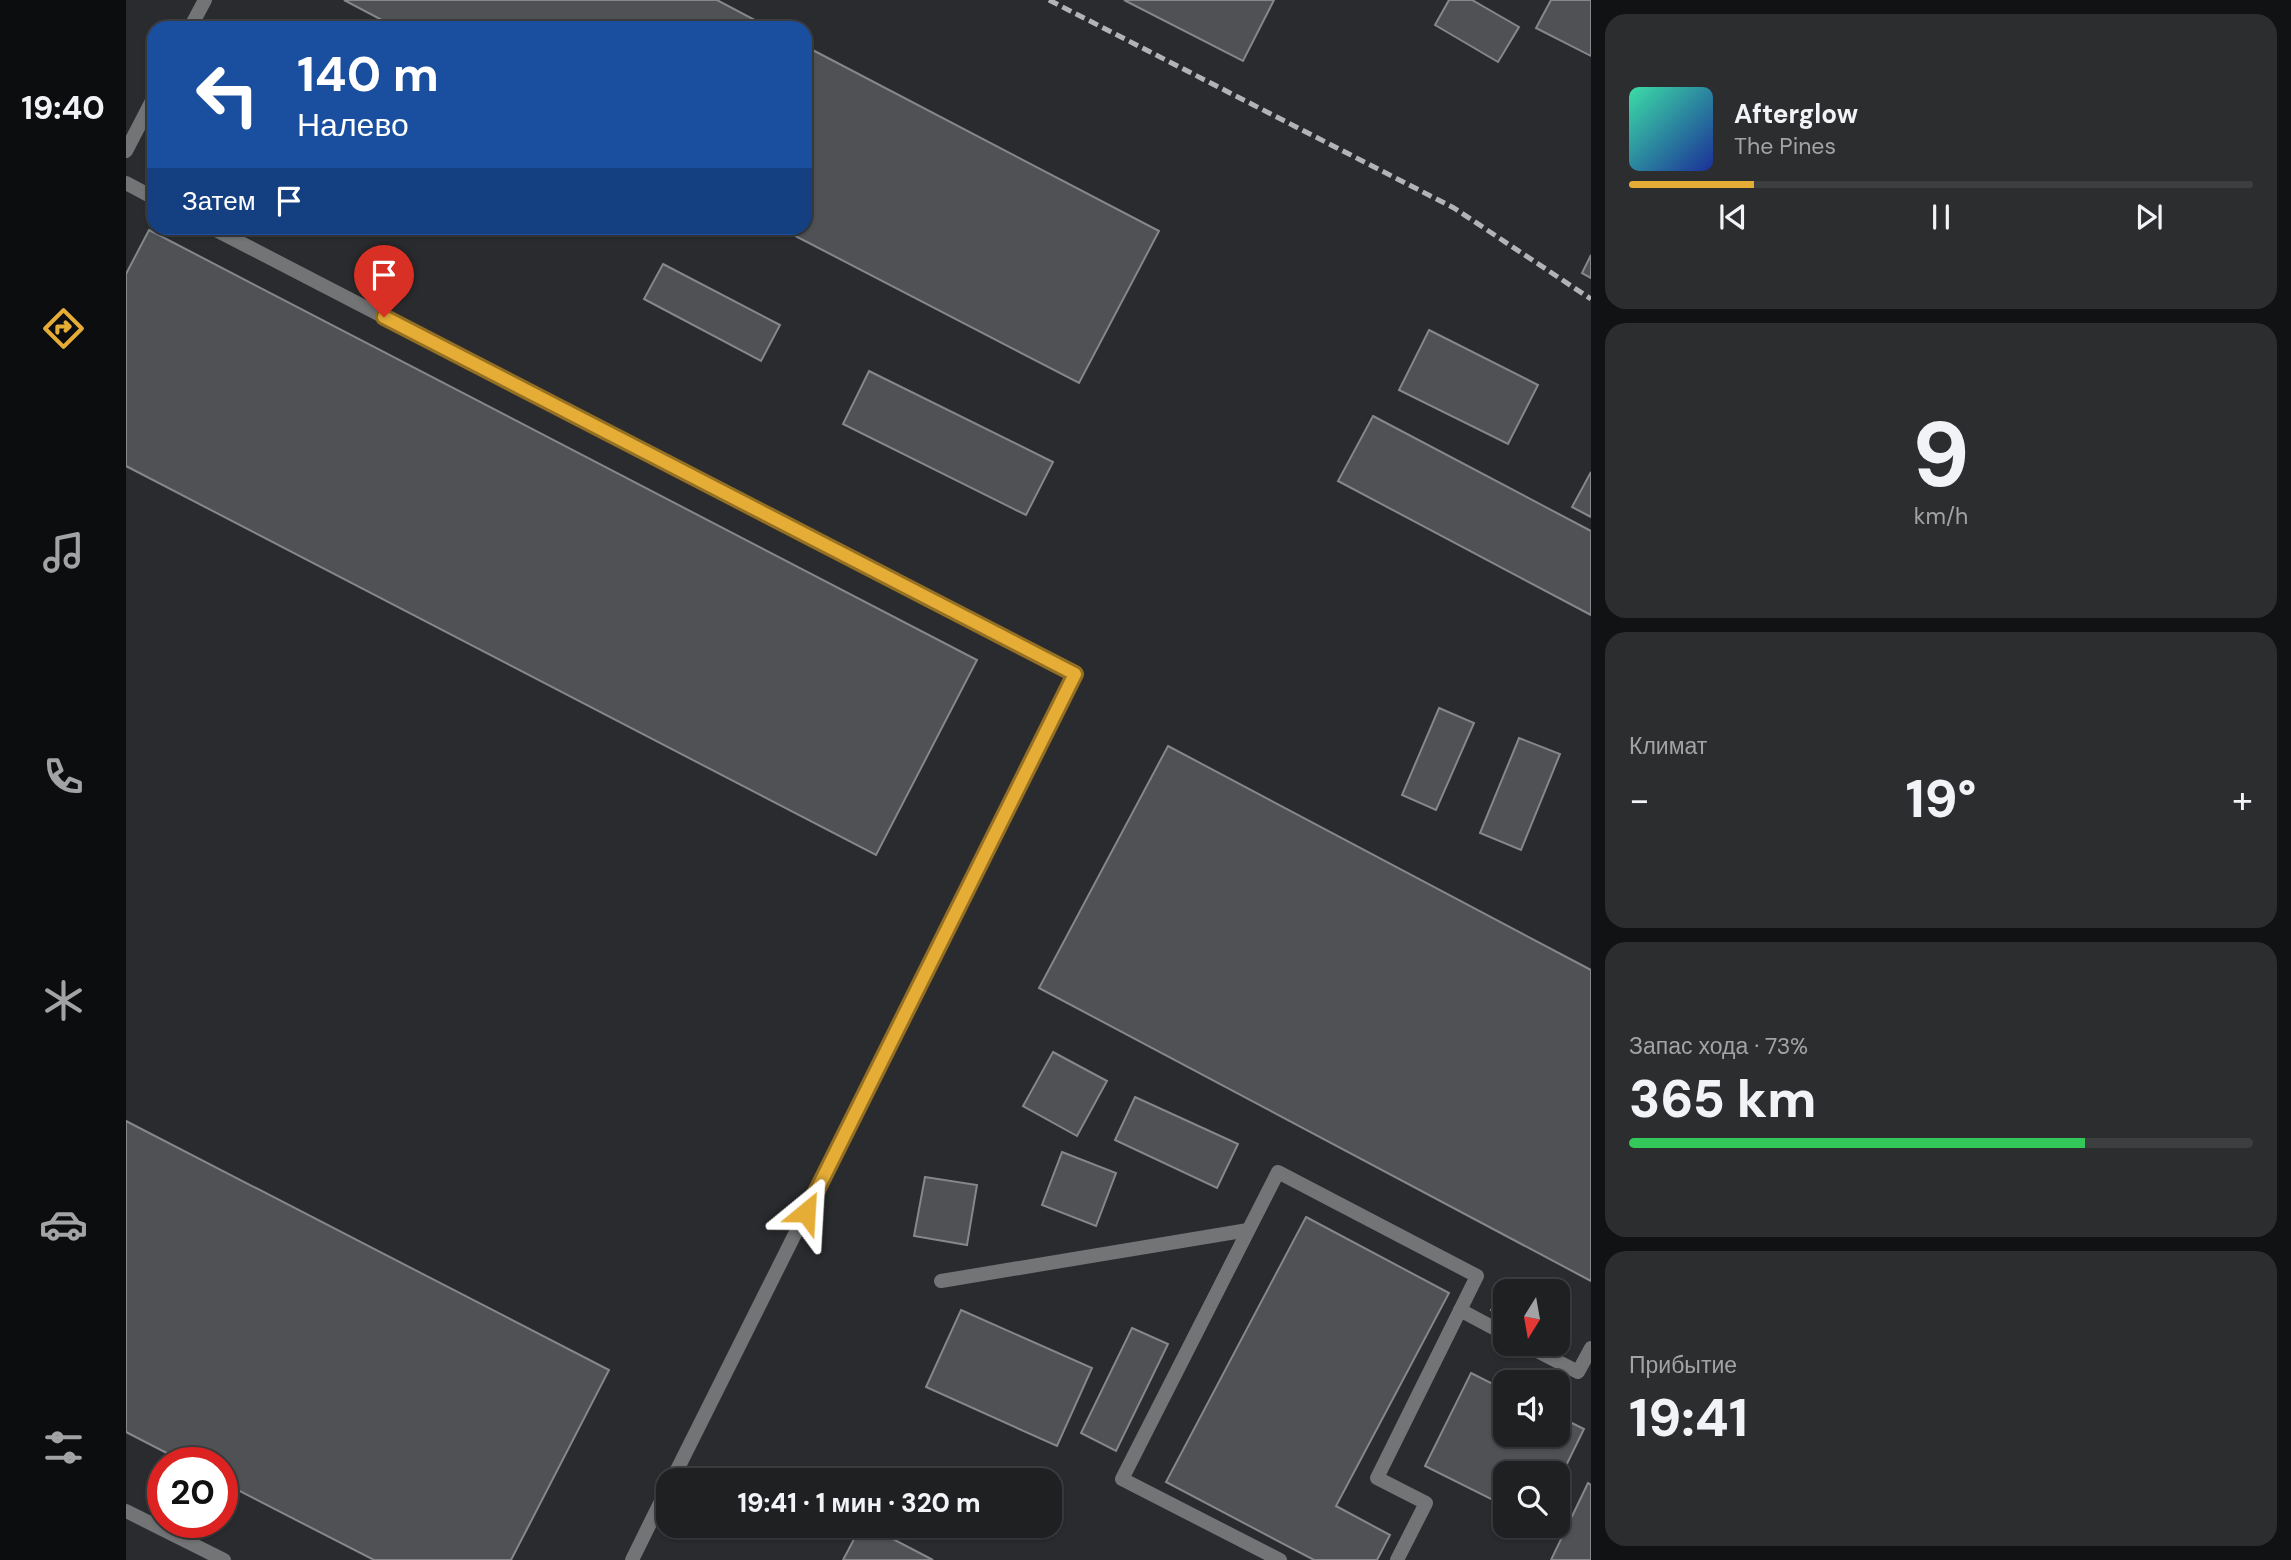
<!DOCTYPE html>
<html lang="ru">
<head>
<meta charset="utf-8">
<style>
	body { margin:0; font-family:"DM Sans",sans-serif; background:#2c2d2f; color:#f1f3f6; height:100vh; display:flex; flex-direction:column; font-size:26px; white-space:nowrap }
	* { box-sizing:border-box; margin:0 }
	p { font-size:23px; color:#a1a3a5 }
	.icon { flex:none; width:38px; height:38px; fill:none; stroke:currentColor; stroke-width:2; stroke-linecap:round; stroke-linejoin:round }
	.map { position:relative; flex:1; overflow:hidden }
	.details { display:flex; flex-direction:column; gap:14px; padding:14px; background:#111213; width:700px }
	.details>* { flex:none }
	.guide { position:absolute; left:21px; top:21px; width:665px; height:214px; border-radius:21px; box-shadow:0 2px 5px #0004,0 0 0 2px #3c3e40; background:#1a4fa0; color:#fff; overflow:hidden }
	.needle { width:46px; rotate:191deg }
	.controls { position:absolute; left:1367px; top:1279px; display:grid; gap:14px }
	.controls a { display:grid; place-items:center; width:77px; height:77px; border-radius:14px; background:#1f2022; box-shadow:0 2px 5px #0004,0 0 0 2px #3c3e40; font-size:35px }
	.speed { position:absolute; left:21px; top:1447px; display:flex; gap:14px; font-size:35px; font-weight:700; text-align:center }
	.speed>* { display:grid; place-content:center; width:91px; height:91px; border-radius:50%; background:#1f2022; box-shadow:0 2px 5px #0004,0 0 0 2px #3c3e40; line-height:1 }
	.speed .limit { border:10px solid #d22; background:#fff; color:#111 }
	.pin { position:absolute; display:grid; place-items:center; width:60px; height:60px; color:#fff; margin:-72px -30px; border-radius:50% 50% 50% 0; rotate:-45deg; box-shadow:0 0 7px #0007 }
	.pin .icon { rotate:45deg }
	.me { position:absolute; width:77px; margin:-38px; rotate:27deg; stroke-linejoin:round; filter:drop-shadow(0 0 5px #0008) }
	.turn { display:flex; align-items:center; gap:24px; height:147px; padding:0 35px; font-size:32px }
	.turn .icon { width:91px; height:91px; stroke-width:2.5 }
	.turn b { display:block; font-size:49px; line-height:60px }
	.then { display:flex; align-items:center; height:66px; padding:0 35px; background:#0003; gap:14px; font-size:26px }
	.big { font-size:52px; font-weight:800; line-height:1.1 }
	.details .card { flex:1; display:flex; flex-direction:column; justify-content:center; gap:10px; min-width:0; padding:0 24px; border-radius:21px; background:#2c2d2f }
	.details .dial { align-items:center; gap:0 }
	.dial b { font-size:91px; line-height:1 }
	.song { display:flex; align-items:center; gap:21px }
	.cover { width:84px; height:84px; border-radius:10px; background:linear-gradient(135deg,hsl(160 70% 55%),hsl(230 70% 35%)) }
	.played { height:7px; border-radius:4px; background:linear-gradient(90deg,#e5ad35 20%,#3c3e40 20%) }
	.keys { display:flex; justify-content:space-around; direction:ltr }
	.heat { display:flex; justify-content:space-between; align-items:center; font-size:38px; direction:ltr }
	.charge { height:10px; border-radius:5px; background:linear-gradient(90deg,#34c759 73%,#3c3e40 0) }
	.trip { position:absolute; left:530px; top:1468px; width:406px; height:70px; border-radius:21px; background:#1f2022; box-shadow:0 2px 5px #0004,0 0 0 2px #3c3e40; font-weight:800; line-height:70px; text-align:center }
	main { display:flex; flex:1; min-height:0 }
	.menu { display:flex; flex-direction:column; width:126px; justify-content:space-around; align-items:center; background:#0c0d0e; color:#a1a3a5 }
	.menu .icon { width:49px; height:49px }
	.menu .active { color:#e5ad35 }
	.menu b { font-size:32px; color:#f1f3f6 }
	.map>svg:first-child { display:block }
	.building { fill:#4f5155; stroke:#85878b; stroke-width:2 }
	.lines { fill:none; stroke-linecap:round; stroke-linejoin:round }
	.lane { stroke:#737475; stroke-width:14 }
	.rail { stroke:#b2b3b6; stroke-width:5; stroke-dasharray:10 5; stroke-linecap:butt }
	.route-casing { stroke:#957022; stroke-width:18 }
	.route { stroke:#e5ad35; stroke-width:12 }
</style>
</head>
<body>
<main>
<nav class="menu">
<b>19:40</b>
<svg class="icon active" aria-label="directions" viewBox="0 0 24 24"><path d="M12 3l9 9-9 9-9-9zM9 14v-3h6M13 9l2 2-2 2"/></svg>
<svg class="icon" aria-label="music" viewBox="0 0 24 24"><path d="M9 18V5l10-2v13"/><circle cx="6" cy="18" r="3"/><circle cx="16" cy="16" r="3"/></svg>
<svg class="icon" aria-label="phone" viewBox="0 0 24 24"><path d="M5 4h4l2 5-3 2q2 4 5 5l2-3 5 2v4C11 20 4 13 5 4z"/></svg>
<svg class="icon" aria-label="climate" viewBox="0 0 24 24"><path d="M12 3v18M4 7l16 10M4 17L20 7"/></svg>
<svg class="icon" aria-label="car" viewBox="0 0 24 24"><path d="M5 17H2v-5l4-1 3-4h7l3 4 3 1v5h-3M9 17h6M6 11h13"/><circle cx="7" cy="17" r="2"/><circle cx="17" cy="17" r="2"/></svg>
<svg class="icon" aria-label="filters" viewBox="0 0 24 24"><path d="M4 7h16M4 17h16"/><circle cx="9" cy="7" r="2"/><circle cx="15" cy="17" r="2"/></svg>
</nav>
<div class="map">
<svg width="1465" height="1560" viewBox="0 0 1465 1560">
	<rect width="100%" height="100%" fill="#292b2e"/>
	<g class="building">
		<polygon points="218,0 591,0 644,28 271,28"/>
		<polygon points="998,0 1148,0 1117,61"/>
		<polygon points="1323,0 1346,0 1393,27 1372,62 1309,25"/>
		<polygon points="1425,0 1465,0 1465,56 1410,28"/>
		<polygon points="679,46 1033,231 953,383 654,228 679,228"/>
		<polygon points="23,230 851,660 750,855 0,466 0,274"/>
		<polygon points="1465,255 1465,278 1456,273"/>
		<polygon points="537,264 654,325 635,361 518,299"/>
		<polygon points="1303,330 1412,385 1382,444 1273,390"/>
		<polygon points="743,371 927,462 900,515 717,424"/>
		<polygon points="1247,416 1465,531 1465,615 1212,481"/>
		<polygon points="1465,472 1465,517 1446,507"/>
		<polygon points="1313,708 1348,723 1310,810 1276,795"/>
		<polygon points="1393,738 1434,754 1395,850 1354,833"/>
		<polygon points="1042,746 1465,970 1465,1281 913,988"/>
		<polygon points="927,1052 981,1081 951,1136 897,1106"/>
		<polygon points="1009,1097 1112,1144 1091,1188 989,1140"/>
		<polygon points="0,1121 483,1370 385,1560 248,1560 96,1482 96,1463 60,1463 0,1432"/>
		<polygon points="936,1152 990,1173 970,1226 916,1205"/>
		<polygon points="799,1177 851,1185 841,1245 788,1236"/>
		<polygon points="1180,1217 1323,1293 1210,1506 1264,1535 1251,1560 1188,1560 1040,1482"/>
		<polygon points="1379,1285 1390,1292 1379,1292 1379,1318 1365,1310"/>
		<polygon points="835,1310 966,1368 931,1446 800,1387"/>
		<polygon points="1432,1314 1443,1320 1432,1341"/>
		<polygon points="1006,1328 1042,1344 990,1451 955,1433"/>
		<polygon points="1345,1373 1379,1390 1379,1435 1432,1435 1432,1416 1458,1429 1432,1482 1432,1474 1379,1474 1379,1506 1299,1466"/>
		<polygon points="1462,1483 1465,1485 1465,1560 1425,1560"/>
		<polygon points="735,1526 742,1526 807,1560 717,1560"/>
	</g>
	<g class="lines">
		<g class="lane">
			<polyline points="64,28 79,0"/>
			<polyline points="0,151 28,97"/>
			<polyline points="0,183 28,198"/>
			<polyline points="86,228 949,674 546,1480"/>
			<polyline points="815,1281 1122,1230"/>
			<polyline points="1334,1310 1379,1334"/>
			<polyline points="1398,1344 1452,1372 1465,1348"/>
			<polyline points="0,1511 98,1560"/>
			<polyline points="506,1560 542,1487"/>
			<polyline points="1154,1560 996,1479 1152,1172 1351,1276 1251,1478 1300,1503 1271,1560"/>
		</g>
		<polyline class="rail" points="923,0 1328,208 1465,299"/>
	</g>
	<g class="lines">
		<g class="route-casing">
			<polyline id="route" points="258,317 949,674 680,1212"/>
		</g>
		<use href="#route" class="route"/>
	</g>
</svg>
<div class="controls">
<a><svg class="needle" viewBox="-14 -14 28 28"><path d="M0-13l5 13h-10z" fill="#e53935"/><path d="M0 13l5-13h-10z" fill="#a1a3a5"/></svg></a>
<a><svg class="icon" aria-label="sound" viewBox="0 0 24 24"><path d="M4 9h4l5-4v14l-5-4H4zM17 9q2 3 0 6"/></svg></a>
<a><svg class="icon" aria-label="search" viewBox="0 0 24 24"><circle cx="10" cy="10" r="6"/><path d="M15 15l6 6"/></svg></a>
</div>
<div class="speed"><div class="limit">20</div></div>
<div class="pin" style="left:258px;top:317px;background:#d93025"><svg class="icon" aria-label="arrive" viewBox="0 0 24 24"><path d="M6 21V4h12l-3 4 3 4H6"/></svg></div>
<svg class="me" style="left:680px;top:1212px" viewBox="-20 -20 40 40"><path d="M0-17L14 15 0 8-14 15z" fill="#e5ad35" stroke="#fff" stroke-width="4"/></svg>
<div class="trip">19:41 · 1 мин · 320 m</div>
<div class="guide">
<div class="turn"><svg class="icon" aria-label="left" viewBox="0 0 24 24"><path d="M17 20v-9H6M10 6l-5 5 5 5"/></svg><div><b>140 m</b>Налево</div></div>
<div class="then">Затем<svg class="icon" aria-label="arrive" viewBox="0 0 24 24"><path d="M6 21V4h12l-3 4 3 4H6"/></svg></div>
</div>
</div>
<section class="details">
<div class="card">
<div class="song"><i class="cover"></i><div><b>Afterglow</b><p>The Pines</p></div></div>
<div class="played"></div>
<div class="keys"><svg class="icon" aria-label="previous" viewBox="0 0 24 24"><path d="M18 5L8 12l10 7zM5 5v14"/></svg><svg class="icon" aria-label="pause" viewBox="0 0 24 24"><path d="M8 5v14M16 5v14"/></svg><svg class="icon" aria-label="next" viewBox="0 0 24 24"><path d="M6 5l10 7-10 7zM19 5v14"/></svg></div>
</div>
<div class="card dial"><b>9</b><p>km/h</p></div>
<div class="card"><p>Климат</p>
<div class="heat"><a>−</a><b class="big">19°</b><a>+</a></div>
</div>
<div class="card"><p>Запас хода · 73%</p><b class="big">365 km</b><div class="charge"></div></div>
<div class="card"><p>Прибытие</p><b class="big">19:41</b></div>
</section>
</main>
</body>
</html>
